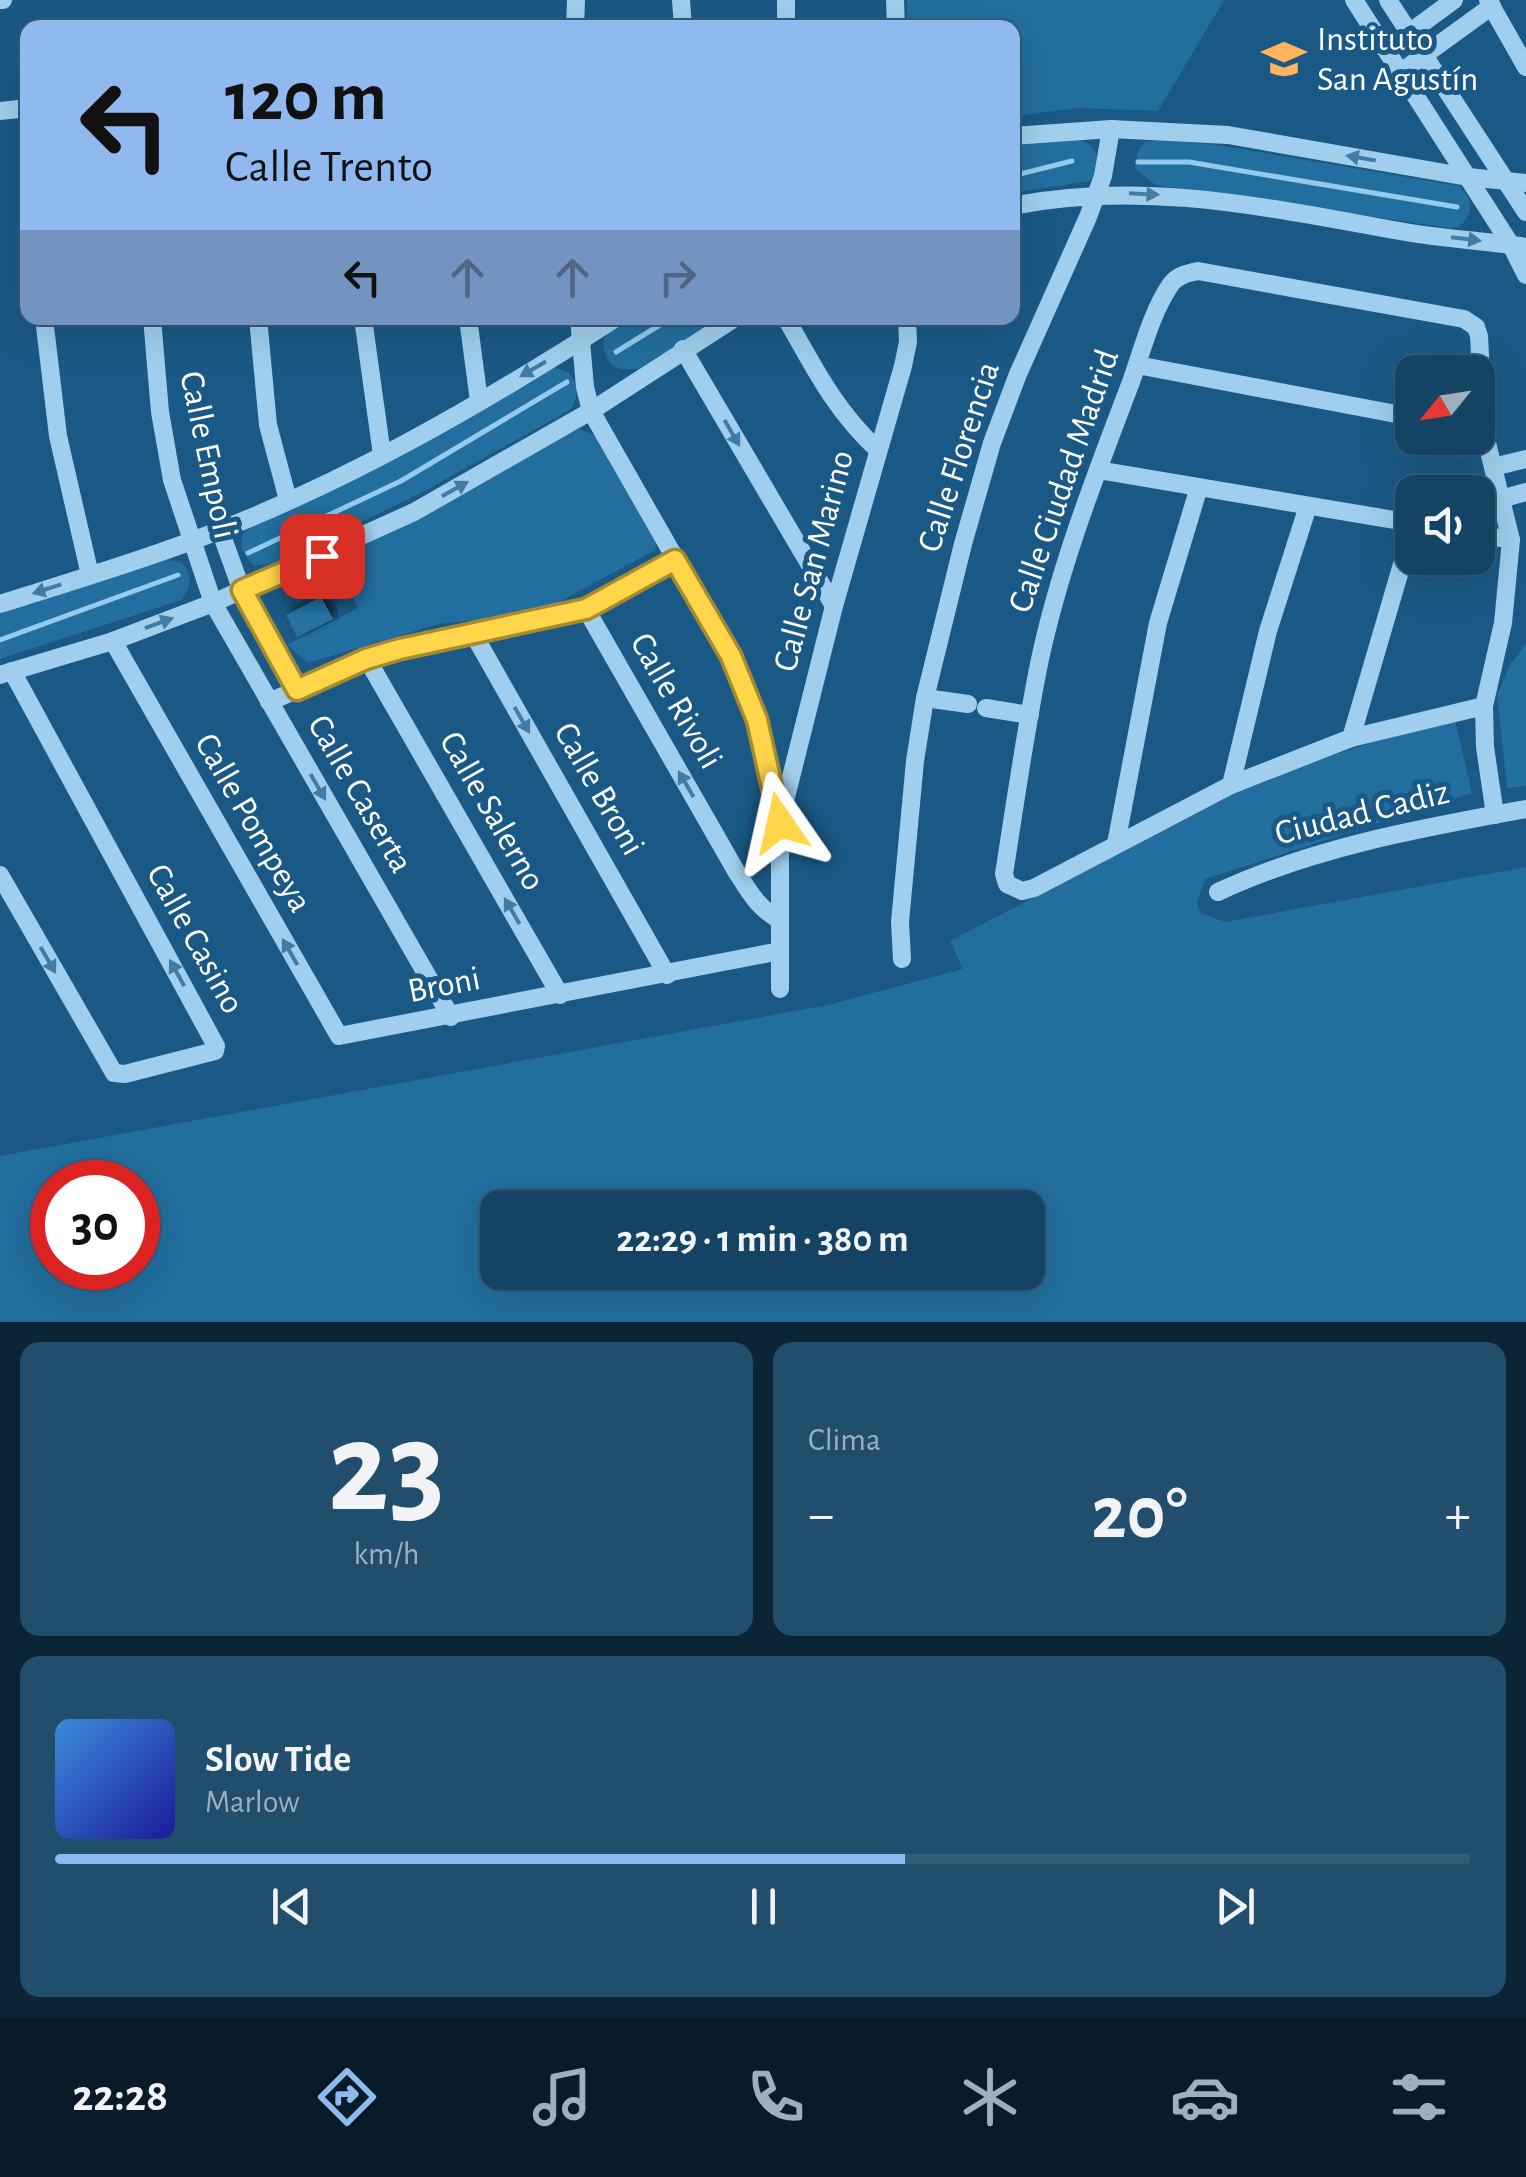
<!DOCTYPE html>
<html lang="es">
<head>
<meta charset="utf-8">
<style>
	body { margin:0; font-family:"Alegreya Sans",sans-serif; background:#214e6d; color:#f1f3f6; height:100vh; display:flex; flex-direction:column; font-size:38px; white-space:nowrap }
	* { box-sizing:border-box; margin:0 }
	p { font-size:32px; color:#9db0bf }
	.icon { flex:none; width:55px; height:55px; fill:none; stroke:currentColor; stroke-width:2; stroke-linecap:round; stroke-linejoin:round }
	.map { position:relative; height:1322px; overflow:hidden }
	.side { display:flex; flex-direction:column; gap:20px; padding:20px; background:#0b2537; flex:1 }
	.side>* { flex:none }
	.banner { position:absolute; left:20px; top:20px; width:1000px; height:305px; border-radius:20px; box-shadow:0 10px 40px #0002,0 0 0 2px #335c78; background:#90b9f0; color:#111; overflow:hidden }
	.needle { width:65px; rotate:240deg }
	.tools { position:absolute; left:1395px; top:355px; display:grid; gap:20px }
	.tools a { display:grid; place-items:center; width:100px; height:100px; border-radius:20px; background:#144364; box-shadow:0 10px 40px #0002,0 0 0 2px #335c78; font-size:50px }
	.speed { position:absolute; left:30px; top:1160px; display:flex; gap:20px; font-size:50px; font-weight:700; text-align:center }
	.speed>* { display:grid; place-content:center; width:130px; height:130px; border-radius:50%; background:#144364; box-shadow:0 10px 40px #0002,0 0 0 2px #335c78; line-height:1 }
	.speed .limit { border:15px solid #d22; background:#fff; color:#111 }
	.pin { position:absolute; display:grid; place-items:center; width:85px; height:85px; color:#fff; margin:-42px; border-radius:20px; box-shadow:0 5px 15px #0006 }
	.me { position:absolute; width:110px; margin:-55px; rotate:349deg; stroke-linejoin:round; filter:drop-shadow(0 0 8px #0008) }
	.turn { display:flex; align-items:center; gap:35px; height:210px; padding:0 40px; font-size:45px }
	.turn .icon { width:130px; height:130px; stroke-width:2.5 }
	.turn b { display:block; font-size:70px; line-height:85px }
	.lanes { display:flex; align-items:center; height:95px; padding:0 40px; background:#0003; justify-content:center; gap:50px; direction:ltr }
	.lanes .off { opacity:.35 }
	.big { font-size:75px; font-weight:600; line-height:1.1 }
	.side .card { flex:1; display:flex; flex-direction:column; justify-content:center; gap:15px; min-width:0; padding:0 35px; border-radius:20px; background:#214e6d }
	.side .dial { align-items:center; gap:0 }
	.dial b { font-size:130px; line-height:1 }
	.song { display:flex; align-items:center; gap:30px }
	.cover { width:120px; height:120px; border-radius:15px; background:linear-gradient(135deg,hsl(210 70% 55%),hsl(240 70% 35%)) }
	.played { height:10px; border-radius:5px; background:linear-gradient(90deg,#90b9f0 60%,#335c78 60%) }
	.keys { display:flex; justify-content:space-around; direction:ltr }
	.heat { display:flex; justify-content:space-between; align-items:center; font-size:55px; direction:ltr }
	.side .tiles { flex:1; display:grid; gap:20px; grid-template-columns:1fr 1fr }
	.card:last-child { grid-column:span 2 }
	.trip { position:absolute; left:480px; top:1190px; width:565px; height:100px; border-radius:20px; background:#144364; box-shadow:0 10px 40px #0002,0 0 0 2px #335c78; font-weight:600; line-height:100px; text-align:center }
	.menu { display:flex; height:160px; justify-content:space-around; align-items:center; background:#081b28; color:#9db0bf }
	.menu .icon { width:70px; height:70px }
	.menu .active { color:#90b9f0 }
	.menu b { font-size:45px; color:#f1f3f6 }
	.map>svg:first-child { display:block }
	.green { fill:#226e9e; fill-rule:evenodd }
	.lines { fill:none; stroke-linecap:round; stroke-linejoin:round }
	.stream { stroke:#92cbee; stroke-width:5 }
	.building { fill:#2873a3; filter:url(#shadow) }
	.minor { stroke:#a0ceec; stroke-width:18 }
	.oneway { fill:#427ca4 }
	.route-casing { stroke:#a68a30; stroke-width:25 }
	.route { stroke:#ffd54a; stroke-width:18 }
	.labels { text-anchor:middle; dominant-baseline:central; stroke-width:10; stroke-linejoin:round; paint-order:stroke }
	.poi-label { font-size:35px; fill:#fff; stroke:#1a5985; text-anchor:start }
	.street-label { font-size:35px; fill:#fff; stroke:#1a5985 }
</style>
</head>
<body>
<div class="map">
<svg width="1526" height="1322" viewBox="0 0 1526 1322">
	<defs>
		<filter id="shadow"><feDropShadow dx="5" dy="-5" stdDeviation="5" flood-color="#0009"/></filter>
	</defs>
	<rect width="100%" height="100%" fill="#1a5985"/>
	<g class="green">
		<polygon points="907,0 1224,0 1158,111 1078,108 1013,116 1012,28 907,27"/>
		<path d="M1078 139C1100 147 1103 162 1090 181L1013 193V144Z"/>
		<path d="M1160 140 1217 145 1459 186C1474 201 1474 211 1459 227L1450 228 1156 185 1135 169 1137 153 1145 142Z"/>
		<path d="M629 318H721L638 369H620L611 364C595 337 607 331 629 318Z"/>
		<path d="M555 368C578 371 582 393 570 410L417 495 273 564 254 565C241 554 235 538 250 526 353 482 449 427 545 369Z"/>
		<polygon points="579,429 596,436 657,540 655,550 539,613 438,624 308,663 287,645 358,608 334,561"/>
		<path d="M160 559 181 562C192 575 192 586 181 600L0 659V613Z"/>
		<polygon points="1526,643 1526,786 1507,788 1497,695 1509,667"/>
		<path d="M1454 716 1472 793 1205 879 1197 903 1201 913 1225 922 1526 867V1322H0V1156L828 1005 963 969 950 941 1238 792 1300 766ZM52 1182H138V1268H52ZM498 1208H1028V1272H498Z"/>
	</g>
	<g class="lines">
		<g class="stream">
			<polyline points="1138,162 1189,162 1457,207"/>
			<polyline points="1012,176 1072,161"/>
			<polyline points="616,352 671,318"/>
			<polyline points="248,553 401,481 567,382"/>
			<polyline points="0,640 178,575"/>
		</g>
	</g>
	<polygon class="building" points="321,597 333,619 297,637 286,615"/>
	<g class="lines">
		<g class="minor">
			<polyline points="0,0 3,0"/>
			<polyline points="681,0 683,28"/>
			<polyline points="786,0 786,28"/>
			<polyline points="895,0 896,28"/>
			<polyline points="1354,0 1511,245 1526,275"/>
			<polyline points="1388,0 1526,212"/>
			<polyline points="1488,0 1526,67"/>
			<polyline points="433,28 454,28"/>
			<polyline points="575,28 576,0"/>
			<polyline points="1386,50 1454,0"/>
			<polyline points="1401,72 1492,6"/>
			<polyline points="0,111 28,108"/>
			<polyline points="1012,136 1111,129 1228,135 1468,177 1526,183"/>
			<path d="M1012 206C1145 179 1274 209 1405 232 1445 239 1486 241 1526 247"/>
			<polyline points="44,318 58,436 90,575"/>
			<polyline points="152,318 160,412 172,480 213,603 451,1017"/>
			<polyline points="258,318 268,425 288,500"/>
			<polyline points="363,318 382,455"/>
			<polyline points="468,318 479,401"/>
			<polyline points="579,318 585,387 591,411 731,656 757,720 780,823 780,989"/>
			<path d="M786 318C813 366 836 412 878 450"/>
			<polyline points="683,349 834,606"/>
			<polyline points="1137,365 1412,417"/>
			<polyline points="1493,467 1526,459"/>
			<polyline points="1098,470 1412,523"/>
			<polyline points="1501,499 1526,492"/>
			<polyline points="220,530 242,591 297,690"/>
			<polyline points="1478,534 1511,540"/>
			<path d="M0 604C63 584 127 565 189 542 339 487 483 404 616 318"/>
			<path d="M586 609 736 871C749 891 758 909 780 920"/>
			<polyline points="474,635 667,975"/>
			<polyline points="113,641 339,1036 780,951"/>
			<polyline points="367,659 560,995"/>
			<polyline points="0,675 113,641 213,603 414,512 591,411 735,318"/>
			<polyline points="925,698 968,704"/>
			<polyline points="269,702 367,659 400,649 586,609 675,560"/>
			<path d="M1484 706 1351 738 1231 785 1034 888 1022 891 1007 884 1004 874C1015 804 1025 733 1039 664 1059 568 1096 474 1131 382 1142 351 1152 311 1171 284 1178 275 1188 273 1198 271L1464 319 1476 327 1479 336 1484 431 1511 540 1503 623 1484 706 1485 747 1495 815"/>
			<polyline points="986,708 1030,715"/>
			<polyline points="1351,738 1412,530"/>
			<polyline points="1231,785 1268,631 1308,506"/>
			<polyline points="781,817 834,606 903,366 908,342 907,318"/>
			<polyline points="1116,844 1158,623 1199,487"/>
			<polyline points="0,875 114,1073 125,1074 215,1051 216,1046 12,671"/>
			<path d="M1218 892C1314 847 1422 828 1526 809"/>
			<polyline points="902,959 900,922 915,761 925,698 963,544 992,443 1018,374 1088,217 1103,176 1111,129"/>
		</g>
	</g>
	<defs><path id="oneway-solid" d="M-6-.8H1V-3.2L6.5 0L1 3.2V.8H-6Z" transform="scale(2.5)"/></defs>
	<g class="oneway">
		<use href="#oneway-solid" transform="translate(1361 158) rotate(-170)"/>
		<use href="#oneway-solid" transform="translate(1144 194) rotate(3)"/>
		<use href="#oneway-solid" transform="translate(1466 239) rotate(7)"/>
		<use href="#oneway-solid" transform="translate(533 369) rotate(150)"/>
		<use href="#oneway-solid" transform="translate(732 433) rotate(60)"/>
		<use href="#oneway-solid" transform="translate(455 489) rotate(-29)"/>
		<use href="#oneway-solid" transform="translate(47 589) rotate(162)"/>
		<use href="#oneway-solid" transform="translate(159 623) rotate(-20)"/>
		<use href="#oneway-solid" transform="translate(522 720) rotate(60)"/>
		<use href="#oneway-solid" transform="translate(686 784) rotate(-120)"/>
		<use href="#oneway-solid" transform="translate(318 787) rotate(60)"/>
		<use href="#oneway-solid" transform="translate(512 911) rotate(-120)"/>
		<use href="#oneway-solid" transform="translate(290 952) rotate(-120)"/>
		<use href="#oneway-solid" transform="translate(48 960) rotate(60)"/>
		<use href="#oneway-solid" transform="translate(177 973) rotate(-119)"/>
	</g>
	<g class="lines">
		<g class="route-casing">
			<polyline id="route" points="322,556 242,590 297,690 366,659 400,649 586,609 675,560 731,656 757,720 780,823"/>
		</g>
		<use href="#route" class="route"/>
	</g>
	<defs>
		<g id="school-bare" transform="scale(3.45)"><path d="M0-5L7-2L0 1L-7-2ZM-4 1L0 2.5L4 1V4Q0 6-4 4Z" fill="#feb55b" stroke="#1a5985" stroke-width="2.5" paint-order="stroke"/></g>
	</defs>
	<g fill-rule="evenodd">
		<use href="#school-bare" x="1284" y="59"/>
	</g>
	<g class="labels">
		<g class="poi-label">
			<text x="1317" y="39">Instituto<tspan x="1317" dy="40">San Agustín</tspan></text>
		</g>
		<g class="street-label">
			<text transform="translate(208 455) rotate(78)">Calle Empoli</text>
			<text transform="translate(959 457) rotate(-72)">Calle Florencia</text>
			<text transform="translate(1064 481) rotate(-71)">Calle Ciudad Madrid</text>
			<text transform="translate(814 561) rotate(-75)">Calle San Marino</text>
			<text transform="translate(676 701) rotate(60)">Calle Rivoli</text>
			<text transform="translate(599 789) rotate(60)">Calle Broni</text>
			<text transform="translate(360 794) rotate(60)">Calle Caserta</text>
			<text transform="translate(492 811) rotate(60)">Calle Salerno</text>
			<text transform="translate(1362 813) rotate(-14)">Ciudad Cadiz</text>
			<text transform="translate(253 823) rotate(60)">Calle Pompeya</text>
			<text transform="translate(195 939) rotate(61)">Calle Casino</text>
			<text transform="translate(444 985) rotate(-11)">Broni</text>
		</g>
	</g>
</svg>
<div class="tools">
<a><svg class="needle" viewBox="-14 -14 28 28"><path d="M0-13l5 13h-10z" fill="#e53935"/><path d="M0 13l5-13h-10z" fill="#9db0bf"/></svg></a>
<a><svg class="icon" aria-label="sound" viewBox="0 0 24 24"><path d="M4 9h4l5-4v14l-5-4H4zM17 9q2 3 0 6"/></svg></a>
</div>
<div class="speed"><div class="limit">30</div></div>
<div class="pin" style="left:322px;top:556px;background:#d93025"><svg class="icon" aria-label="arrive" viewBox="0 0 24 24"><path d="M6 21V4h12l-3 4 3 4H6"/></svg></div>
<svg class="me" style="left:780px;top:823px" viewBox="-20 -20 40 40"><path d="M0-17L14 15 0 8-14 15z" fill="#ffd54a" stroke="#fff" stroke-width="4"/></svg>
<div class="trip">22:29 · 1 min · 380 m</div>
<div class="banner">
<div class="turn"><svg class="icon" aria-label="left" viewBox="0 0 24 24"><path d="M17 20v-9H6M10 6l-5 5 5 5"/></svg><div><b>120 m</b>Calle Trento</div></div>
<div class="lanes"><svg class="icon" aria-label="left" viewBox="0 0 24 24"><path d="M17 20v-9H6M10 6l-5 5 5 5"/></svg><svg class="icon off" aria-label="ahead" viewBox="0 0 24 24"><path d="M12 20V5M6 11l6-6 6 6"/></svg><svg class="icon off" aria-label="ahead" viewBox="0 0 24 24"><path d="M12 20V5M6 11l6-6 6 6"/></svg><svg class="icon off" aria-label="right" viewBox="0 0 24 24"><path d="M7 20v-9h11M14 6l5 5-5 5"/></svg></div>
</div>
</div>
<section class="side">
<div class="tiles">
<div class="card dial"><b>23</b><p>km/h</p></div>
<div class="card"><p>Clima</p>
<div class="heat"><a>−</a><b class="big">20°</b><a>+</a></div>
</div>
<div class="card">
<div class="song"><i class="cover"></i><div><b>Slow Tide</b><p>Marlow</p></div></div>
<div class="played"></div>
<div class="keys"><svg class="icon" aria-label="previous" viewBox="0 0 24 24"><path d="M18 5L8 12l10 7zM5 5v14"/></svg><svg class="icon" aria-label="pause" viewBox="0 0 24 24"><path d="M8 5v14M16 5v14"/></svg><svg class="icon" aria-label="next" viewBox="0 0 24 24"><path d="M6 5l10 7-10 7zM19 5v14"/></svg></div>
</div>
</div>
</section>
<nav class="menu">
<b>22:28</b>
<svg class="icon active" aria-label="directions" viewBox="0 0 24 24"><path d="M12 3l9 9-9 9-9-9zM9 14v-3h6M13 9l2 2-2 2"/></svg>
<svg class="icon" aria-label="music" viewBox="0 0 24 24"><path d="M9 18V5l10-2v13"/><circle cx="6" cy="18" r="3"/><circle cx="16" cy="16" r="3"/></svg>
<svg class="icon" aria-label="phone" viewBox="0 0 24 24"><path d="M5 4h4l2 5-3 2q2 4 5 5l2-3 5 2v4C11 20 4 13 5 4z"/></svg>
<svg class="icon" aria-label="climate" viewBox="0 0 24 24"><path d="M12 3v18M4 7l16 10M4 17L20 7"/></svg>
<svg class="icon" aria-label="car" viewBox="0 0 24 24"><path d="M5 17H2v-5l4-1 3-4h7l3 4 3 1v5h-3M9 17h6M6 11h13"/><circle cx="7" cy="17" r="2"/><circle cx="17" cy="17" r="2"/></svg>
<svg class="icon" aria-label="filters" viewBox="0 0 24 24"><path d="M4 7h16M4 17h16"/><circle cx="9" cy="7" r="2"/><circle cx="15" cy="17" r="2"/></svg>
</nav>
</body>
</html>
